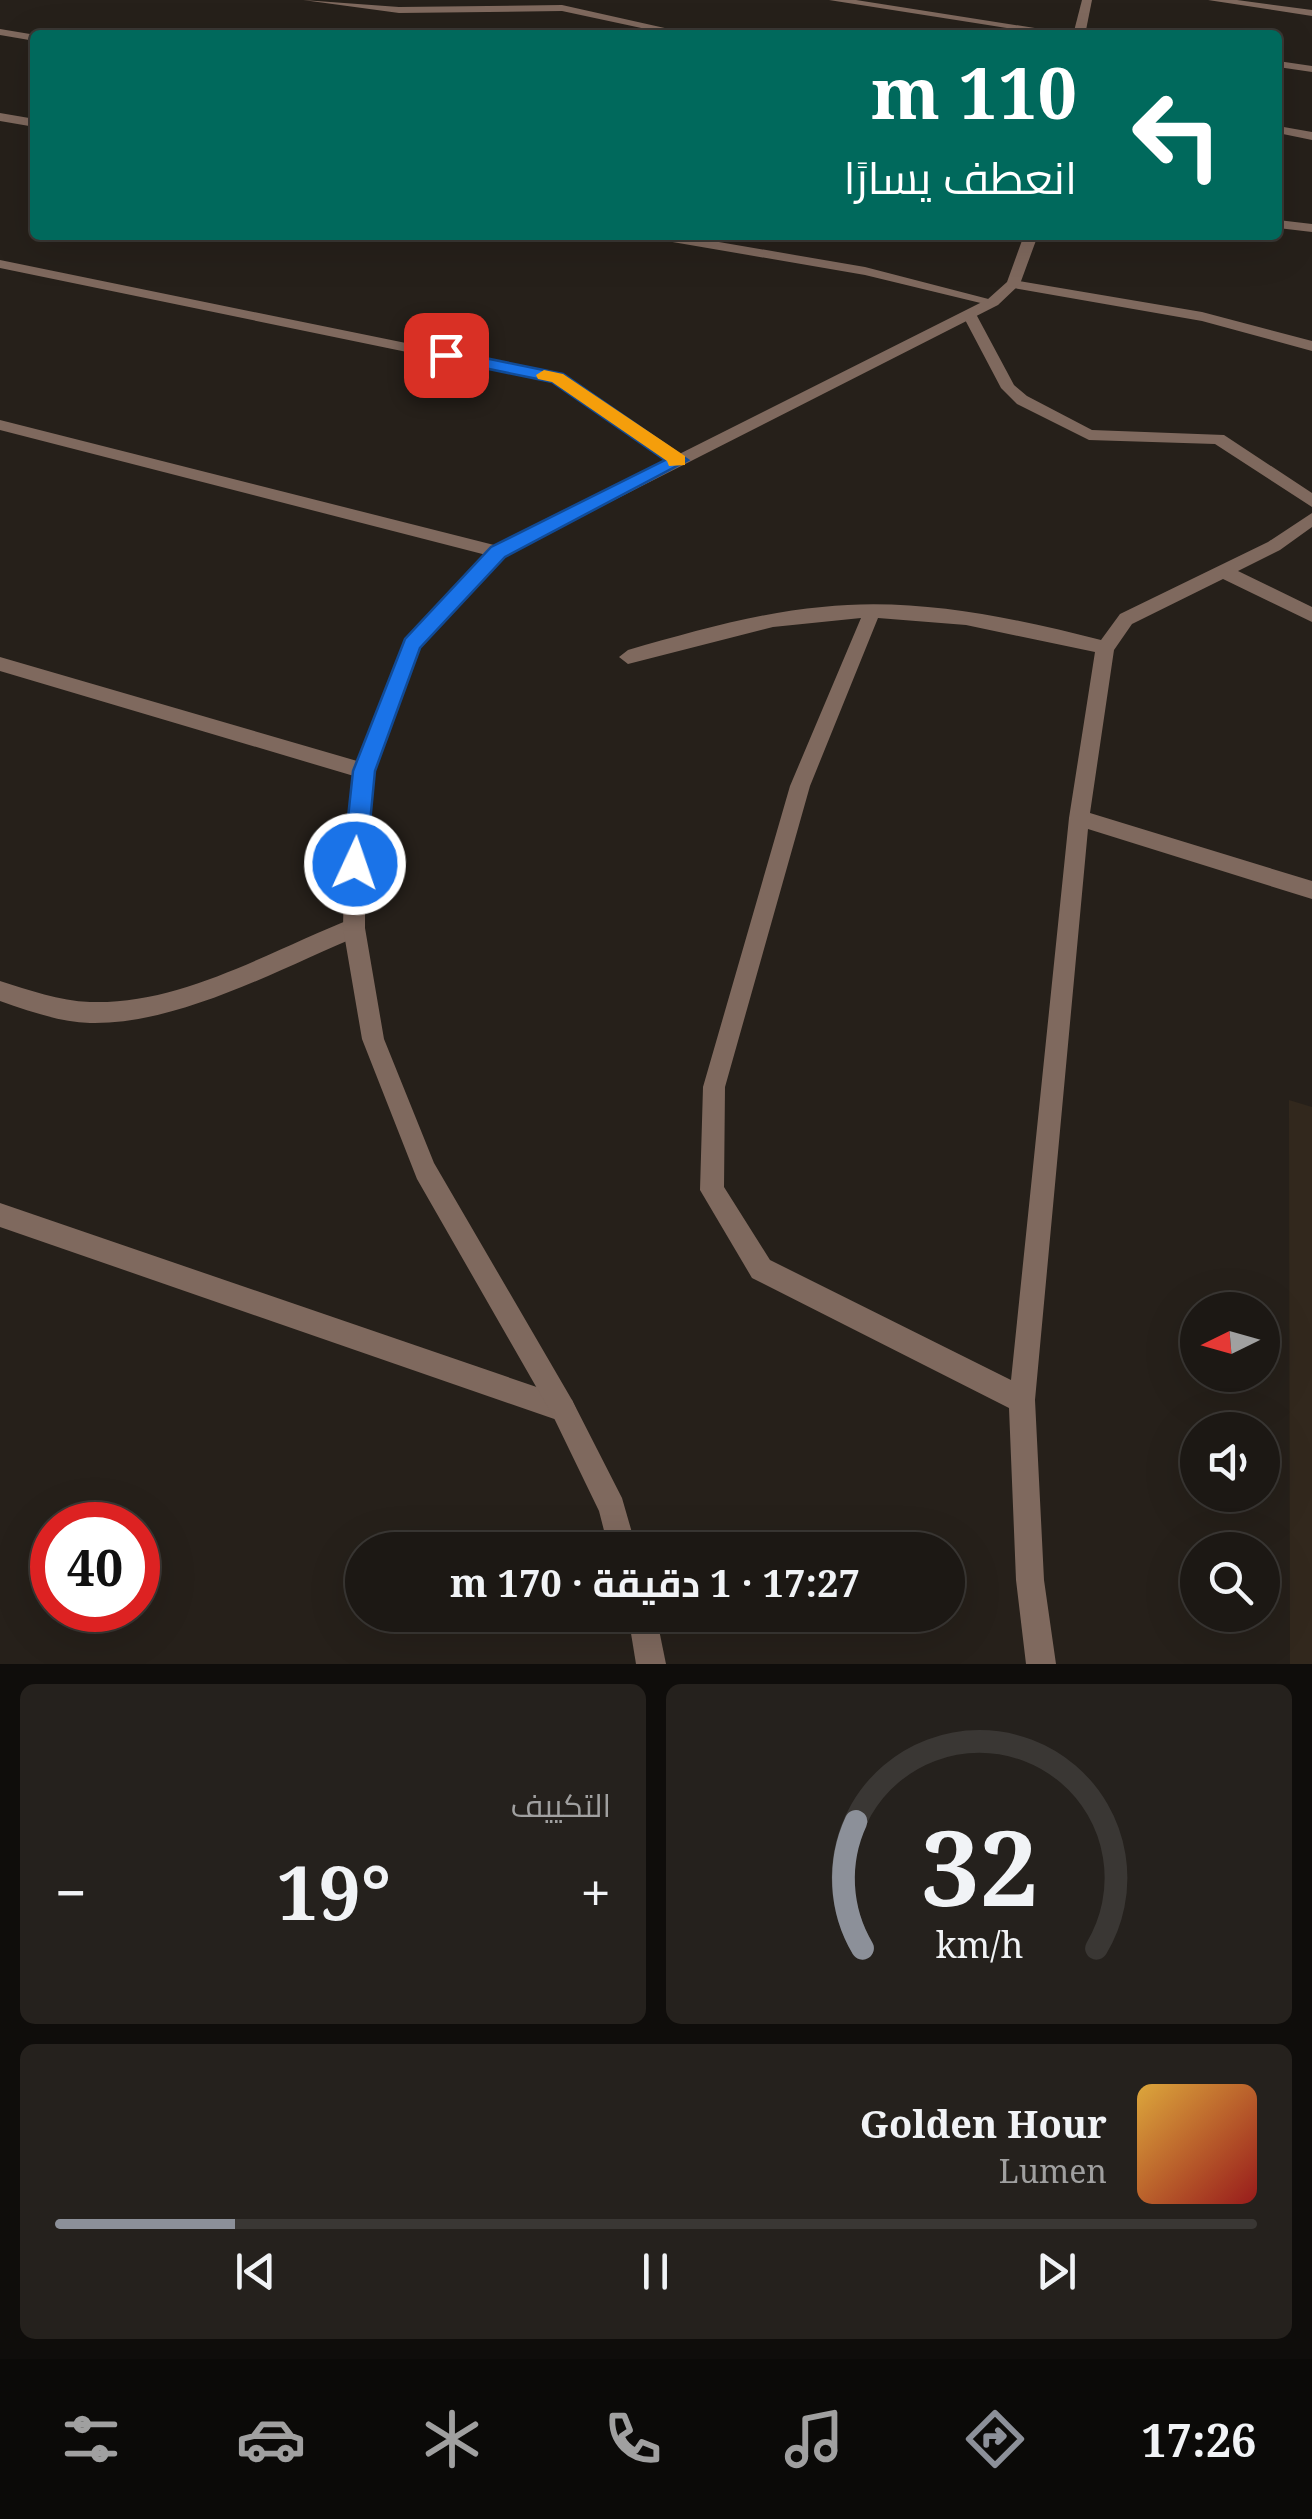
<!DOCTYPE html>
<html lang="ar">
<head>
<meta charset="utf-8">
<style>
	body { margin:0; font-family:"Noto Serif",Cairo,serif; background:#25211d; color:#f1f3f6; direction:rtl; height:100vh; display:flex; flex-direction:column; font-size:38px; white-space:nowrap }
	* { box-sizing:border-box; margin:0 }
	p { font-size:32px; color:#a0a0a0 }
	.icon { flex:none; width:55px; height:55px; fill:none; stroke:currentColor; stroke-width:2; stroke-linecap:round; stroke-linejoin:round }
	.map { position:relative; height:1664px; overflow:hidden; direction:ltr }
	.panel { display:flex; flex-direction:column; gap:20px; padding:20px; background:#0f0d0b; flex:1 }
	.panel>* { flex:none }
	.hud { position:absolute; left:30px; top:30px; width:1252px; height:210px; border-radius:10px; box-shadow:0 10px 40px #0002,0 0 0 2px #3a3734; direction:rtl; background:#00695c; color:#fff; overflow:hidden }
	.needle { width:65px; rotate:265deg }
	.fabs { position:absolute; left:1180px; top:1292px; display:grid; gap:20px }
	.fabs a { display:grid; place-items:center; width:100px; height:100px; border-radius:50%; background:#1c1814; box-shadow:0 10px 40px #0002,0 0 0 2px #3a3734; font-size:50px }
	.speed { position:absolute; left:30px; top:1502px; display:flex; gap:20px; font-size:50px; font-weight:700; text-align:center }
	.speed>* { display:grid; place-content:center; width:130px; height:130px; border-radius:50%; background:#1c1814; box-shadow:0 10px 40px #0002,0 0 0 2px #3a3734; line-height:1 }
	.speed .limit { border:15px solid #d22; background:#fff; color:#111 }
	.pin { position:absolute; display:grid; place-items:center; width:85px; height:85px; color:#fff; margin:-42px; border-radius:20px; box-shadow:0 5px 15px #0006 }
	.me { position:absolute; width:110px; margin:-55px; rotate:3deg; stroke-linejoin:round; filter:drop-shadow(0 0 8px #0008) }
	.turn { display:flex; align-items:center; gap:35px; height:210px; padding:0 40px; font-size:45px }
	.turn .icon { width:130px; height:130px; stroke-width:2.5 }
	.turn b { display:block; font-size:70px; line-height:85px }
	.big { font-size:75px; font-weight:700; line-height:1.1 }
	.panel .tile { flex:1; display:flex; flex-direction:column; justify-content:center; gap:15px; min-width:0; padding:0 35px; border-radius:15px; background:#25211d }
	.panel .dial { align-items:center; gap:0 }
	.dial svg { height:260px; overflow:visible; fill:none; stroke:#3a3734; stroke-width:7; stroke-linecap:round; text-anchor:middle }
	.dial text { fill:#f1f3f6; stroke:none }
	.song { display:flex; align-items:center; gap:30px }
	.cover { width:120px; height:120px; border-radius:15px; background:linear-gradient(135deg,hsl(40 70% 55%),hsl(0 70% 35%)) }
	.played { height:10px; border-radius:5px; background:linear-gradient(90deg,#8c9099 15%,#3a3734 15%) }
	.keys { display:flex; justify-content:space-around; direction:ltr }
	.heat { display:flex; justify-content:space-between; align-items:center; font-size:55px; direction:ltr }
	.panel .tiles { flex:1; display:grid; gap:20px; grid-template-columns:1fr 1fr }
	.tile:last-child { grid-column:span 2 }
	.trip { position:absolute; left:345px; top:1532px; width:620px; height:100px; border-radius:50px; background:#1c1814; box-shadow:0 10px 40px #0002,0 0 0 2px #3a3734; font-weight:700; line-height:100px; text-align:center; direction:rtl }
	.dock { display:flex; height:160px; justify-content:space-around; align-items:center; background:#0b0a08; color:#a0a0a0 }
	.dock .icon { width:70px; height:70px }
	.dock .active { color:#8c9099 }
	.dock b { font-size:45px; color:#f1f3f6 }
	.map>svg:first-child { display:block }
	.built { fill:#32281d }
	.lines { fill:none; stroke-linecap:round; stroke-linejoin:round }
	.minor { fill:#7f695e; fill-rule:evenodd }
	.tertiary { fill:#7f695e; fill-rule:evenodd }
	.route { fill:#1a73e8; stroke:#114b97; stroke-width:2.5 }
	.slow { fill:#f59e0b }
</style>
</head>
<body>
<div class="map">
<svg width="1312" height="1664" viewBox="0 0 1312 1664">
	<rect width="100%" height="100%" fill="#26201a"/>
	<polygon class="built" points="1289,1100 1312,1107 1312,1664 1290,1664"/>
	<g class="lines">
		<g class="minor">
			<polygon points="303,0 399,7 562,5 696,35 674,35 562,11 399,13"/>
			<polygon points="829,0 856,0 1079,35 1051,35"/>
			<polygon points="1208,0 1237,0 1312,10 1312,16"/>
			<polygon points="0,29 36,35 35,41 0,35"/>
			<polygon points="1278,61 1312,66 1312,72 1278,67"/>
			<polygon points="0,113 35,119 35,127 0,121"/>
			<polygon points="1278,126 1312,132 1312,140 1278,133"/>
			<polygon points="1278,220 1312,224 1312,232 1278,228"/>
			<polygon points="648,235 678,235 865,267 1000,302 993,306 865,275 655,239"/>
			<polygon points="0,260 562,375 687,460 679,465 673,464 552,382 0,268"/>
			<polygon points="1013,280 1202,312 1312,341 1312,351 1202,321 1008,287 1008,281"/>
			<polygon points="969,310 976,314 1014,385 1027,396 1092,430 1224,435 1312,493 1312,507 1215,444 1089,440 1017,404 1001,388 962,314"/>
			<polygon points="0,420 498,546 506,552 498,558 0,430"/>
			<path d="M1312 513V527L1280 550 1238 571 1312 607V622L1223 579 1132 624 1114 650 1090 813 1312 881V899L1088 829 1035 1400 1044 1580 1056 1664H1026L1016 1580 1009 1408 752 1278 700 1190 703 1087 790 786 861 618 773 627 628 664 619 657 628 650C692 632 756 613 822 607 916 597 1010 617 1101 640L1120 614 1268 542ZM878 618 966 625 1095 652 1069 818 1011 1380 770 1260 724 1187 725 1087 810 786Z"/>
			<polygon points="0,657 364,763 371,765 374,771 371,777 364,779 0,671"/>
			<path d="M354 918 361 921 365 928 361 935C281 968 179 1025 90 1023 59 1022 29 1011 0 1001V981C29 990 59 1001 90 1002 182 1005 271 950 354 918Z"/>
			<polygon points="0,1203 563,1396 572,1400 576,1409 572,1418 563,1422 0,1227"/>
		</g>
		<g class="tertiary">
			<polygon points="1082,0 1092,0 1085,35 1073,35"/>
			<polygon points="1024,235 1038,235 1020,284 998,305 504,556 420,647 374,771 365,832 365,928 384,1039 434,1163 572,1400 622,1498 637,1550 609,1550 599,1511 554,1418 417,1179 362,1039 343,928 345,832 354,771 406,639 492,548 988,299 1007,282"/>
			<polygon points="628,1615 656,1615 666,1664 636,1664"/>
		</g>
	</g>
	<polygon class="route" points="446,350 563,374 688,460 505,557 420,648 375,771 366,864 363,871 355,874 347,871 343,864 353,771 405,639 491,547 665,460 552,382 440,359 438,355"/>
	<polygon class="slow" points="544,370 563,374 685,456 685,465 669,466 667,461 552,382 538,379 536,375"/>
</svg>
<div class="fabs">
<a><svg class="needle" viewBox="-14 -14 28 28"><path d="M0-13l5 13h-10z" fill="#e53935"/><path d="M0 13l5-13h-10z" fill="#a0a0a0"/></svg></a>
<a><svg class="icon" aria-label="sound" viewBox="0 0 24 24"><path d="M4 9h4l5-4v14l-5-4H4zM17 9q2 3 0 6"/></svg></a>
<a><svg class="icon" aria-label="search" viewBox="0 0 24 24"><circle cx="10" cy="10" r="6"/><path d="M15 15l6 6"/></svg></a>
</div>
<div class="speed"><div class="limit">40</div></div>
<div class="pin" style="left:446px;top:355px;background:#d93025"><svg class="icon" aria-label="arrive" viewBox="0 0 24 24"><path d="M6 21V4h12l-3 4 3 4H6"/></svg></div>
<svg class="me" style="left:355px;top:864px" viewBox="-20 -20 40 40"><circle r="17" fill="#1a73e8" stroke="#fff" stroke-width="3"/><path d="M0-11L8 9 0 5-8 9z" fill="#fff"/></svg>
<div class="trip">17:27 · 1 دقيقة · 170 m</div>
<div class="hud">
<div class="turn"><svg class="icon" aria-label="left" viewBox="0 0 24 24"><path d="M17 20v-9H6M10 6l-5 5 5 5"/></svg><div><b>110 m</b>انعطف يسارًا</div></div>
</div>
</div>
<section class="panel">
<div class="tiles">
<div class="tile dial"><svg viewBox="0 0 100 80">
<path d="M14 69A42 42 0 1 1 86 69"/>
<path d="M14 69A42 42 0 0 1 12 30" stroke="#8c9099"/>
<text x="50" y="56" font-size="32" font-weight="700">32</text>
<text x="50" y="72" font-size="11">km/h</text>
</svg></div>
<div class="tile"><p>التكييف</p>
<div class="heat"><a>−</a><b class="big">19°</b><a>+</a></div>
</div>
<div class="tile">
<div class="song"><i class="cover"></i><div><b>Golden Hour</b><p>Lumen</p></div></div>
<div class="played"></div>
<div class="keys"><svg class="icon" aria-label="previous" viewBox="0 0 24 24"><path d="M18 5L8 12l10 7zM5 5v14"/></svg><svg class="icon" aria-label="pause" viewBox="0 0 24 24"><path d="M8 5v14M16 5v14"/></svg><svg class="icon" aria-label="next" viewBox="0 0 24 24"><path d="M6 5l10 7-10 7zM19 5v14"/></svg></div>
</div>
</div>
</section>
<nav class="dock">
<b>17:26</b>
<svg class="icon active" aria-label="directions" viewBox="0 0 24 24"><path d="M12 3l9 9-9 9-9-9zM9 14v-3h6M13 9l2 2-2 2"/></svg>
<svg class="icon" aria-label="music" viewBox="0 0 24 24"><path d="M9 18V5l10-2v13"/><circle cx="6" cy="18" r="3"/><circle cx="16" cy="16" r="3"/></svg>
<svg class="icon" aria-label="phone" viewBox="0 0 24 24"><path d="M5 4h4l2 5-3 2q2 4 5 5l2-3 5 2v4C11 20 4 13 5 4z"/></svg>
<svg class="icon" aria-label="climate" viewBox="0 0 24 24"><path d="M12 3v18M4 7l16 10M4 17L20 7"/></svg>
<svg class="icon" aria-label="car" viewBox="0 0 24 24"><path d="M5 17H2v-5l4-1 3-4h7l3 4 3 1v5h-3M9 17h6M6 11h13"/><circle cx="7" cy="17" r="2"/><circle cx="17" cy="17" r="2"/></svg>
<svg class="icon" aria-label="filters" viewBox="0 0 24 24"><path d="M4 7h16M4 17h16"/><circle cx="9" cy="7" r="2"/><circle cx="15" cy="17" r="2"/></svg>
</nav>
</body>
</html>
